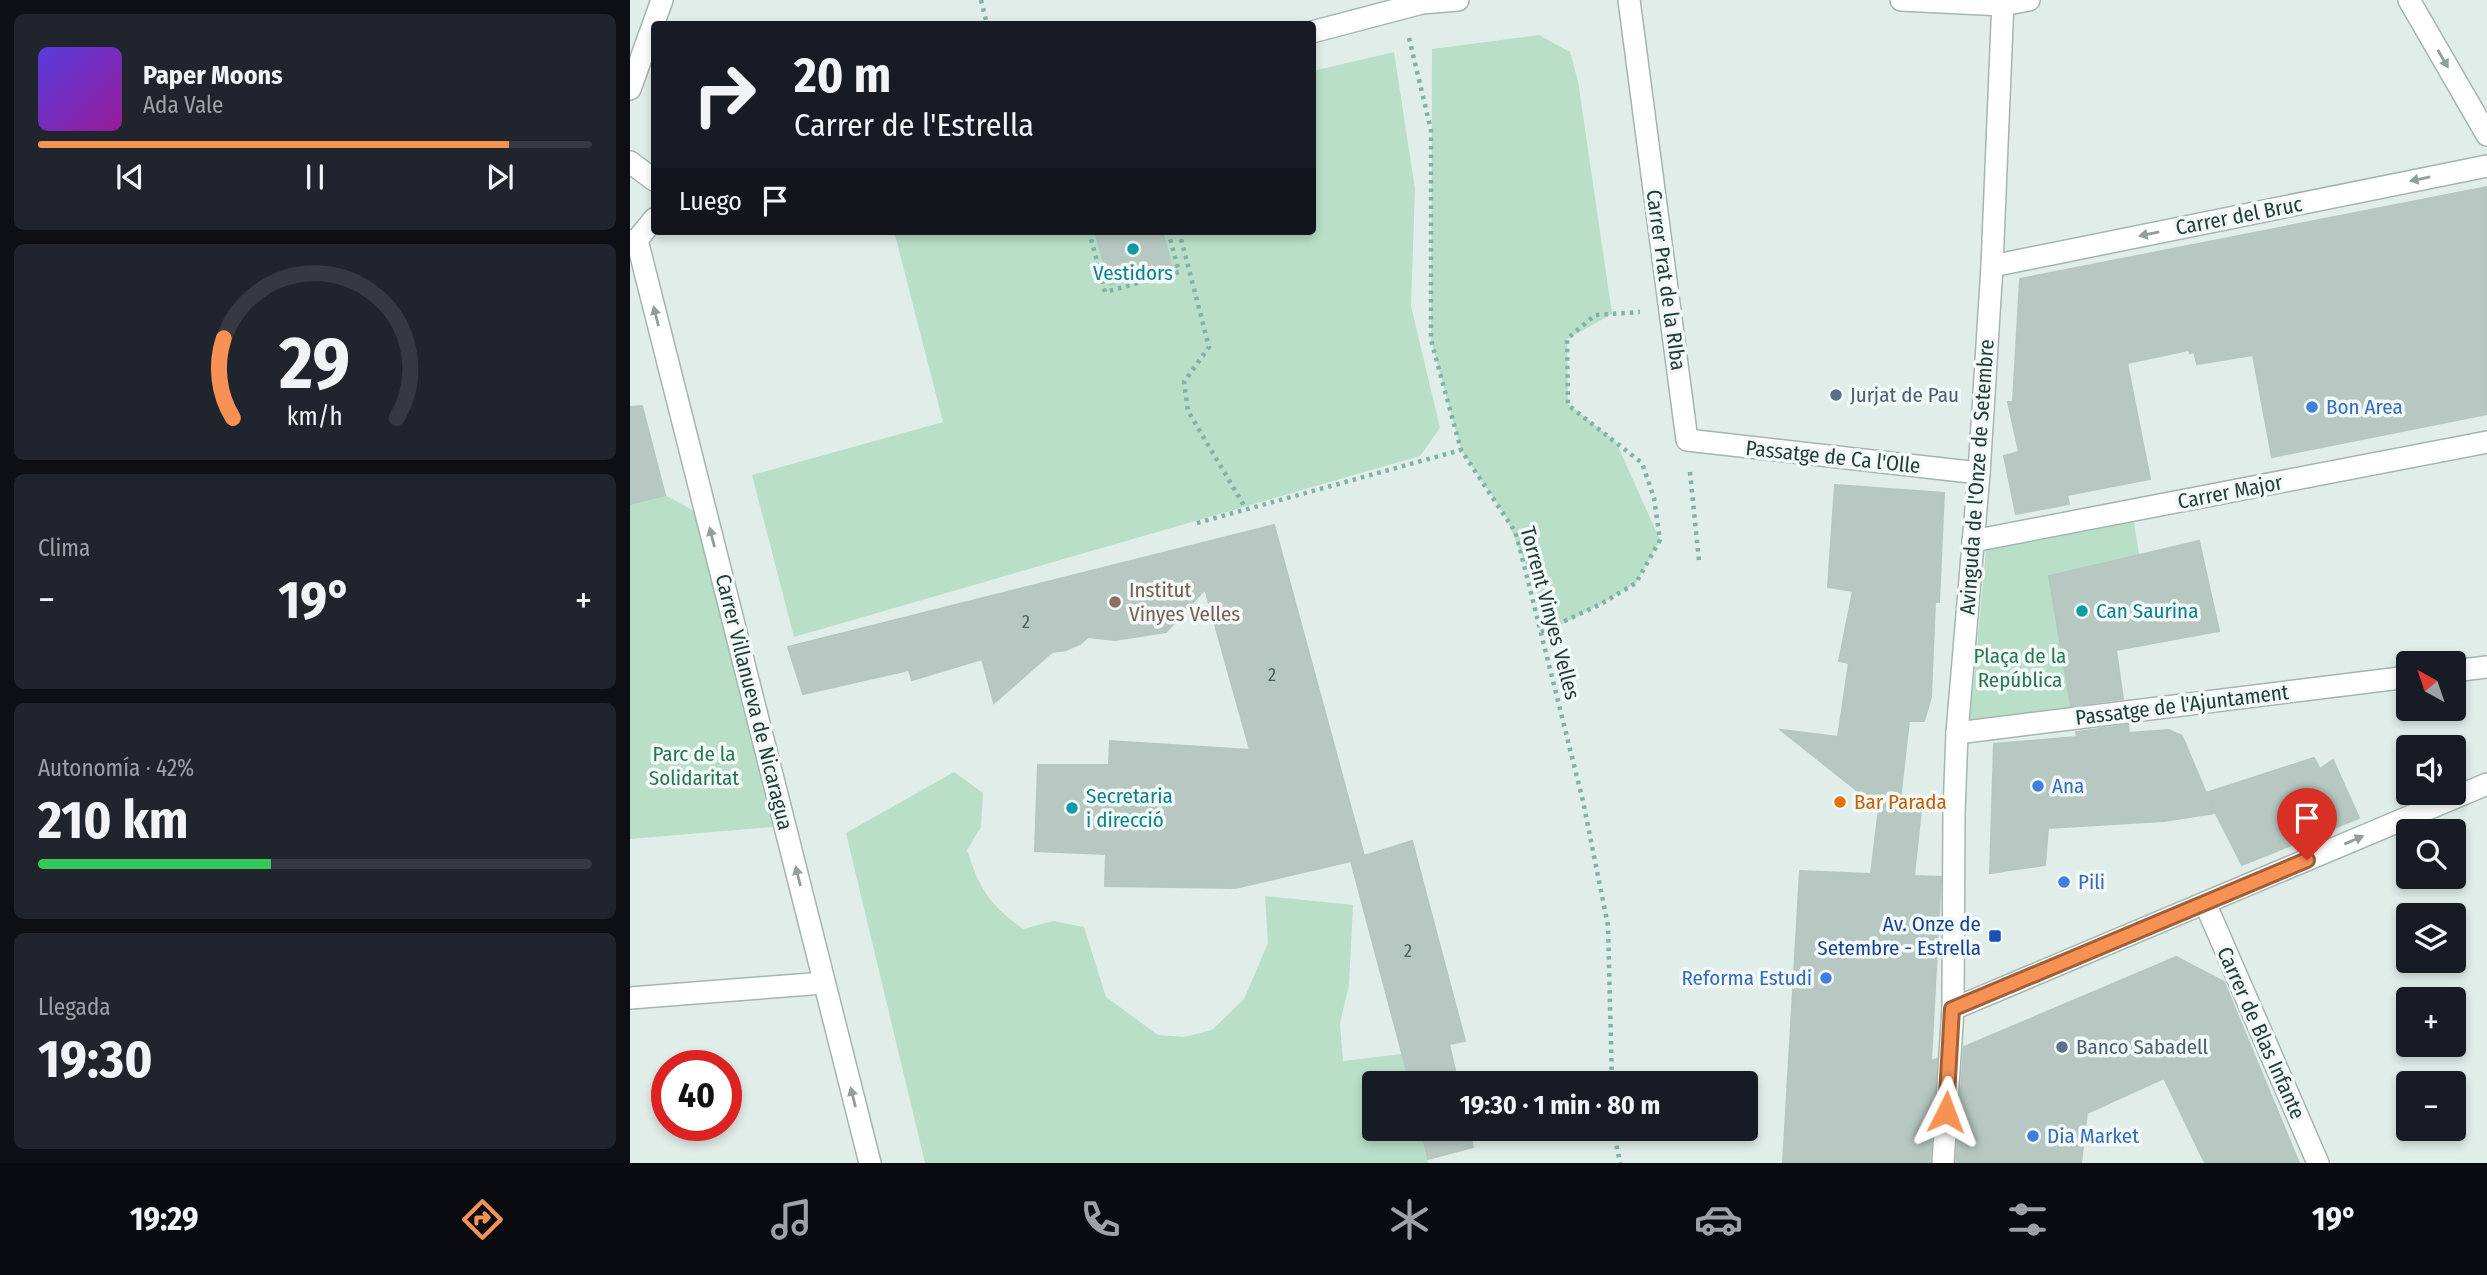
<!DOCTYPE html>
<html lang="es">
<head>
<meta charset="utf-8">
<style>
	body { margin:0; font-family:"Fira Sans Condensed",sans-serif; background:#20242c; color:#f1f3f6; height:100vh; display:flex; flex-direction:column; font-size:26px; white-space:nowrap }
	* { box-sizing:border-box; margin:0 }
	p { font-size:23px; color:#9ea1a6 }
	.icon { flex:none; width:38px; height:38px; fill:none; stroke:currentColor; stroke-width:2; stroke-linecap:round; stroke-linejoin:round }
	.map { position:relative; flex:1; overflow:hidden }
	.side { display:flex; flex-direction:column; gap:14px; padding:14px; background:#0d0f14; width:630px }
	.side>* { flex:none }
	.guide { position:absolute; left:21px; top:21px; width:665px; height:214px; border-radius:7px; box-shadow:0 4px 10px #0003; background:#171b24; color:#f1f3f6; overflow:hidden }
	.needle { width:46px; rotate:320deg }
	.controls { position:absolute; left:1766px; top:651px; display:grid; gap:14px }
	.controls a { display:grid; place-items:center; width:70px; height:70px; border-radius:7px; background:#171b24; box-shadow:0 4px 10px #0003; font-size:35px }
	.speed { position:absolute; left:21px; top:1050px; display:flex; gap:14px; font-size:35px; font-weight:700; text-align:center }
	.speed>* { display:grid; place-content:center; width:91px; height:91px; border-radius:50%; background:#171b24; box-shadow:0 4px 10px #0003; line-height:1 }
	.speed .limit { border:10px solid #d22; background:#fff; color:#111 }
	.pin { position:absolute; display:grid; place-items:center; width:60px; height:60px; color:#fff; margin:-72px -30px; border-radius:50% 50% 50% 0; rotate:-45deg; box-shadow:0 0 7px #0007 }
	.pin .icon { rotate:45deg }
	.me { position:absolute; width:77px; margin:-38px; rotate:3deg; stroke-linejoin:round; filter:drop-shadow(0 0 5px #0008) }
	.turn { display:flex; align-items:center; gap:24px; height:147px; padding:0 28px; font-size:32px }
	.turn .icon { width:91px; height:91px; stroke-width:2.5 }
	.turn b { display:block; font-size:49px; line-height:60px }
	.then { display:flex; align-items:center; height:66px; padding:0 28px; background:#0003; gap:14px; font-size:26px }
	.big { font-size:52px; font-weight:700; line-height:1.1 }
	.side .card { flex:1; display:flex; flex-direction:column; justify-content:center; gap:10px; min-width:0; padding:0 24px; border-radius:10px; background:#20242c }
	.side .dial { align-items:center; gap:0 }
	.dial svg { height:182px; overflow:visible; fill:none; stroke:#363941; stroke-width:7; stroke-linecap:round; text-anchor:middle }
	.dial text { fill:#f1f3f6; stroke:none }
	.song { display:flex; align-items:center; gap:21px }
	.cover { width:84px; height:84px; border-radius:10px; background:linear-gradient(135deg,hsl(250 70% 55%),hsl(300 70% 35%)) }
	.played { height:7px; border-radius:4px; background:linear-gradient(90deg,#f89254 85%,#363941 85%) }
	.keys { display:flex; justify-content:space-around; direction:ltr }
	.heat { display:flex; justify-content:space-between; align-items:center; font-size:38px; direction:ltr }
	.charge { height:10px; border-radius:5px; background:linear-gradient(90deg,#34c759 42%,#363941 0) }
	.trip { position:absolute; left:732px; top:1071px; width:396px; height:70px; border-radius:7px; background:#171b24; box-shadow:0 4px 10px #0003; font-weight:700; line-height:70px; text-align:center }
	.menu { display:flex; height:112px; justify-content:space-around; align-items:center; background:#090b0e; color:#9ea1a6 }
	.menu .icon { width:49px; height:49px }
	.menu .active { color:#f89254 }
	.menu b { font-size:32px; color:#f1f3f6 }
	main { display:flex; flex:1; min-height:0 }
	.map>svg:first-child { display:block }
	.green { fill:#b9dfc8 }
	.building { fill:#b7c8c3; stroke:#b4c7c1; stroke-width:2 }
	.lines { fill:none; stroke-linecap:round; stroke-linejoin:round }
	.minor-casing { stroke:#a4b5b1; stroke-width:24 }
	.path { stroke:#80b2a9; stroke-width:4.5; stroke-dasharray:3.5 5; stroke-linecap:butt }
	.minor { stroke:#fff; stroke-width:21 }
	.oneway { fill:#909e9c }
	.route-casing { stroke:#a15f37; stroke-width:18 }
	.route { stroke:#f89254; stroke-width:12 }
	.culture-dot { fill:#0f9aa8; stroke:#f2f9f6; stroke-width:2.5 }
	.service-dot { fill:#5c6f8a; stroke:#f2f9f6; stroke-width:2.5 }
	.shop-dot { fill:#3f7fe0; stroke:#f2f9f6; stroke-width:2.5 }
	.education-dot { fill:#8d6e63; stroke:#f2f9f6; stroke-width:2.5 }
	.food-dot { fill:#e8710a; stroke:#f2f9f6; stroke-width:2.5 }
	.transit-dot { fill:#1a4fb4; stroke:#f2f9f6; stroke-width:2.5 }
	.labels { text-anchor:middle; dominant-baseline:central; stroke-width:7; stroke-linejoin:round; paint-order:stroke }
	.number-label { font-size:18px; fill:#46605c }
	.street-label { font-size:21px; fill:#213e3a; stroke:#f2f9f6 }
	.culture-label { font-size:21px; fill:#0d838f; stroke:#f2f9f6; text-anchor:start }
	.service-label { font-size:21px; fill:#4e5e75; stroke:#f2f9f6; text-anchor:start }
	.shop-label { font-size:21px; fill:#366cbe; stroke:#f2f9f6; text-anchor:start }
	.education-label { font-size:21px; fill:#785e54; stroke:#f2f9f6; text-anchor:start }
	.park-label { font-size:21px; fill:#297752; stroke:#f2f9f6 }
	.food-label { font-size:21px; fill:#c56008; stroke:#f2f9f6; text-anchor:start }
	.transit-label { font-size:21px; fill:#164399; stroke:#f2f9f6; text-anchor:end }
</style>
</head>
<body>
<main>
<section class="side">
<div class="card">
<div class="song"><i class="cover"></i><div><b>Paper Moons</b><p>Ada Vale</p></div></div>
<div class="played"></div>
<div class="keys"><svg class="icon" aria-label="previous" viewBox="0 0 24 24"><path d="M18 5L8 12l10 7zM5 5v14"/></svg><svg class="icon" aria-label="pause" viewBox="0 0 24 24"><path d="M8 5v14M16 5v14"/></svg><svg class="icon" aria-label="next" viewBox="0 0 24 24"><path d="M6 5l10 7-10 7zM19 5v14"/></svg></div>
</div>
<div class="card dial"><svg viewBox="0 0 100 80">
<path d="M14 69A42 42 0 1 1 86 69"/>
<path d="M14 69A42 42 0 0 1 10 34" stroke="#f89254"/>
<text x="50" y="56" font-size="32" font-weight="700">29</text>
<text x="50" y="72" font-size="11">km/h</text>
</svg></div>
<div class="card"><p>Clima</p>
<div class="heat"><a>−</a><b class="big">19°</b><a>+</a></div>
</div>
<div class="card"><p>Autonomía · 42%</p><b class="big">210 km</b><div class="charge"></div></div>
<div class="card"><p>Llegada</p><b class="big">19:30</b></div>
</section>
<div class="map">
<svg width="1857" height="1163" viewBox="0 0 1857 1163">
	<rect width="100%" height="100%" fill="#e1ede9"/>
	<g class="green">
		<polygon points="909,35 940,52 948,81 982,314 937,339 938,404 986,442 1030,540 1006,583 971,604 922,629 876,517 831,450 801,340 802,49"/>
		<polygon points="764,52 785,189 781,306 810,428 790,456 164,637 122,475 313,422 264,231 682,231 683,71"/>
		<polygon points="35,495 66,512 143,827 0,839 0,504"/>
		<polygon points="1504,522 1509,554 1419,576 1442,708 1340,720 1356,550"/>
		<path d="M324 772 353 793 351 827 337 850C350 890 359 904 393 929L423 921 454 927 476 997 528 1035 554 1037 582 1030 614 999 638 943 635 896 723 905 719 985 710 1023 713 1061 772 1054 779 1083H744V1129H790L798 1163H295L216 833Z"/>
	</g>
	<g class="building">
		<polygon points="1857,187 1857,414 1642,457 1623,355 1567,364 1564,352 1560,353 1559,350 1497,363 1520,479 1437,495 1439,504 1386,514 1374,456 1389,452 1378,402 1383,402 1390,279"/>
		<polygon points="465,231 532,231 542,268 480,285"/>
		<polygon points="12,406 35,495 0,504 0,407"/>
		<polygon points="1205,485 1314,493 1309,602 1305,602 1301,697 1294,721 1279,721 1269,809 1291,810 1284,876 1311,877 1301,1061 1307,1059 1300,1163 1153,1163 1170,871 1241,874 1249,808 1151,730 1208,737 1219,663 1209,661 1223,591 1198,587"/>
		<polygon points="644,525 734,856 782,841 835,1041 819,1044 828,1083 780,1083 721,861 605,888 475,886 476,854 405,851 408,765 479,765 480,741 620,750 575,589 536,632 485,640 458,637 450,644 436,650 422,652 364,703 352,659 282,680 279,670 173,694 158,647"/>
		<polygon points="1569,541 1589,631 1486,650 1493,699 1441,706 1419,576"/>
		<polygon points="1498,725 1499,733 1539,730 1552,736 1576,793 1684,758 1690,769 1703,760 1729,818 1612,865 1581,804 1585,813 1534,821 1418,828 1415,865 1360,873 1364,744 1447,737 1446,732"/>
		<polygon points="1546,957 1594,982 1669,1163 1575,1163 1534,1078 1457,1113 1451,1163 1326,1163 1334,1047"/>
		<polygon points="791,1129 839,1129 843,1147 798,1159"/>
	</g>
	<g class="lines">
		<g class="minor-casing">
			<g id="minor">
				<polyline points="999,0 1057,440 1349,473"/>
				<polyline points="1271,0 1373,5 1399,0"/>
				<polyline points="1779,0 1857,135"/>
				<polyline points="682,32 792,3 828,0"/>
				<polyline points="0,89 32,0"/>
				<polyline points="0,162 24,180"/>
				<polyline points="7,240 240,1163"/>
				<polyline points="0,241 7,240 24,219"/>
				<polyline points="1362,266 1857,166"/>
				<polyline points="1343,541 1857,442"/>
				<polyline points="1824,671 1857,667"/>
				<polyline points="1327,733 1778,677"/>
				<polyline points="1575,903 1688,1163"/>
				<polyline points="0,998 194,983"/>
				<polyline points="1323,1009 1857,784"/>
				<polyline points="1313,1163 1323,1009 1324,813 1327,733 1349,473 1362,266 1373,0"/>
			</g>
		</g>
		<g class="path">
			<polyline points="351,0 357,24"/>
			<polyline points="779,38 801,130 801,340 831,450 886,533 953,801 978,926 982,1083"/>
			<polyline points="459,231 475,292 549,272 538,231"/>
			<polyline points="549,231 579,347 554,382 558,411 616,509"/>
			<polyline points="1060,472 1069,561"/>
			<polyline points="567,523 831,450"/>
			<polyline points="911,632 971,604 1006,583 1030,540 1024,498 1012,463 938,405 937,339 965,315 1010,312"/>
			<polyline points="983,1129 990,1163"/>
		</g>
		<use href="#minor" class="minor"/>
	</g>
	<defs><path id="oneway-solid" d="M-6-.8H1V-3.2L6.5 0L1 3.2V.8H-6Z" transform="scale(1.75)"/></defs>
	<g class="oneway">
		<use href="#oneway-solid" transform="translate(1813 59) rotate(60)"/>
		<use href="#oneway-solid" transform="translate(1790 179) rotate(169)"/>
		<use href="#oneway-solid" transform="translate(1519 234) rotate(169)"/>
		<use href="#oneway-solid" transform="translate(26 316) rotate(-104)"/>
		<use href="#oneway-solid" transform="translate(82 537) rotate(-104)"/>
		<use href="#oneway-solid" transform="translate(1724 840) rotate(-23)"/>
		<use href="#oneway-solid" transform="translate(168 876) rotate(-104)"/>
		<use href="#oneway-solid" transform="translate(223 1097) rotate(-104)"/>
	</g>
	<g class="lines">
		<g class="route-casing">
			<polyline id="route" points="1316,1112 1322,1009 1677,860"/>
		</g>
		<use href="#route" class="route"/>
	</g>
	<g class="culture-dot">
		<circle cx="503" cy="249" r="7"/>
		<circle cx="1452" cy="611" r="7"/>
		<circle cx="442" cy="808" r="7"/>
	</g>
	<g class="service-dot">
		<circle cx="1206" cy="395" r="7"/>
		<circle cx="1432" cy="1047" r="7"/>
	</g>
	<g class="shop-dot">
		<circle cx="1682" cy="407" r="7"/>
		<circle cx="1408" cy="786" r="7"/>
		<circle cx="1434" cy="882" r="7"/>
		<circle cx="1196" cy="978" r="7"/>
		<circle cx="1403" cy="1136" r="7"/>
	</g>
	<circle class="education-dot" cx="485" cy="602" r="7"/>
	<circle class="food-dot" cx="1210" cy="802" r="7"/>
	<rect class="transit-dot" x="1358" y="929" width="14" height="14" rx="3.5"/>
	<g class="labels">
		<g class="number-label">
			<text x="396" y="622">2</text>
			<text x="642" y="675">2</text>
			<text x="778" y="951">2</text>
		</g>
		<g class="street-label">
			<text transform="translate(1609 216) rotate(-11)">Carrer del Bruc</text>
			<text transform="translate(1036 280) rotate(82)">Carrer Prat de la RIba</text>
			<text transform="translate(1203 457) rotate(6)">Passatge de Ca l'Olle</text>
			<text transform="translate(1347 477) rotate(-86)">Avinguda de l'Onze de Setembre</text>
			<text transform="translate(1600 492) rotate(-11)">Carrer Major</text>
			<text transform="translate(920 613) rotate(75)">Torrent Vinyes Velles</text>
			<text transform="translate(124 702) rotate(76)">Carrer Villanueva de Nicaragua</text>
			<text transform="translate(1552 705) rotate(-7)">Passatge de l'Ajuntament</text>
			<text transform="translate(1631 1033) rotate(66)">Carrer de Blas Infante</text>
		</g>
		<g class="culture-label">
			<text x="503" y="273" text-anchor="middle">Vestidors</text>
			<text x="1466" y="611">Can Saurina</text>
			<text x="456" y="796">Secretaria<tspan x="456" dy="24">i direcció</tspan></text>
		</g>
		<g class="service-label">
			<text x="1220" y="395">Jurjat de Pau</text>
			<text x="1446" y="1047">Banco Sabadell</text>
		</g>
		<g class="shop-label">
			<text x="1696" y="407">Bon Area</text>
			<text x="1422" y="786">Ana</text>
			<text x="1448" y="882">Pili</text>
			<text x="1182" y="978" text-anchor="end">Reforma Estudi</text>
			<text x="1417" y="1136">Dia Market</text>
		</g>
		<g class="education-label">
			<text x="499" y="590">Institut<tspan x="499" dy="24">Vinyes Velles</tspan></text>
		</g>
		<g class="park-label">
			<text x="1390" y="656">Plaça de la<tspan x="1390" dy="24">República</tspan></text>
			<text x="64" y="754">Parc de la<tspan x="64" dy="24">Solidaritat</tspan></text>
		</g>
		<g class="food-label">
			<text x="1224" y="802">Bar Parada</text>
		</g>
		<g class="transit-label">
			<text x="1351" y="924">Av. Onze de<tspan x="1351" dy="24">Setembre - Estrella</tspan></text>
		</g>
	</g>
</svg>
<div class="controls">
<a><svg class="needle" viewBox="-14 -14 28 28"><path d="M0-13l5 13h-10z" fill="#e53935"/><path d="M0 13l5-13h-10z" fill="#9ea1a6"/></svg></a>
<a><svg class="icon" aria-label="sound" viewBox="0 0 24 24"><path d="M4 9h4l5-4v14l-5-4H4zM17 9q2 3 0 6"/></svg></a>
<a><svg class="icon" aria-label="search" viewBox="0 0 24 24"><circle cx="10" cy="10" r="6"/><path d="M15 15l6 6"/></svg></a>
<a><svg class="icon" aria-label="layers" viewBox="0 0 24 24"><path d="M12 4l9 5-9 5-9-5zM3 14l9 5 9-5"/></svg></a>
<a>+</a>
<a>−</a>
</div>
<div class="speed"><div class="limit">40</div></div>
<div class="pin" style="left:1677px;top:860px;background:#d93025"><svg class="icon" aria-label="arrive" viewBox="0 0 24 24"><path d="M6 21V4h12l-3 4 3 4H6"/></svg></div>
<svg class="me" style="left:1316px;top:1112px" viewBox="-20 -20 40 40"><path d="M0-17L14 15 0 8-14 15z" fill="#f89254" stroke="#fff" stroke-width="4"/></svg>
<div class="trip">19:30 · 1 min · 80 m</div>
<div class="guide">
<div class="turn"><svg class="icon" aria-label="right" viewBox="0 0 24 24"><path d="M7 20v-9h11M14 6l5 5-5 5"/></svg><div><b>20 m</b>Carrer de l'Estrella</div></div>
<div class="then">Luego<svg class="icon" aria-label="arrive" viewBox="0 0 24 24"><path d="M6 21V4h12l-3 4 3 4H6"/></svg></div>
</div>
</div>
</main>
<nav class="menu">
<b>19:29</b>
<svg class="icon active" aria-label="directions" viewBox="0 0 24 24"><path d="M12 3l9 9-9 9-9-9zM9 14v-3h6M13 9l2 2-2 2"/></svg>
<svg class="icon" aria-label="music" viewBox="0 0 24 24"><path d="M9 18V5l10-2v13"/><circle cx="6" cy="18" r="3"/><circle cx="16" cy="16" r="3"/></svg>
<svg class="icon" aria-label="phone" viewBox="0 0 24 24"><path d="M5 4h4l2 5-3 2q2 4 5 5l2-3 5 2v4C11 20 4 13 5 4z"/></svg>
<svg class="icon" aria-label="climate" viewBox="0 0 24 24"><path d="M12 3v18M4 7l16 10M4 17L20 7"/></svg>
<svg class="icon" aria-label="car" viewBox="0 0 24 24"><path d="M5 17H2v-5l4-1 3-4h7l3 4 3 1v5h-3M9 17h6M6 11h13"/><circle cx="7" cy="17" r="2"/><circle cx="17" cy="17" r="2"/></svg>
<svg class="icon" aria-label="filters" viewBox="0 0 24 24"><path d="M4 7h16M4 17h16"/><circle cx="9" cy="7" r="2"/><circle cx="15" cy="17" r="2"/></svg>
<b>19°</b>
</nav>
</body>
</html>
